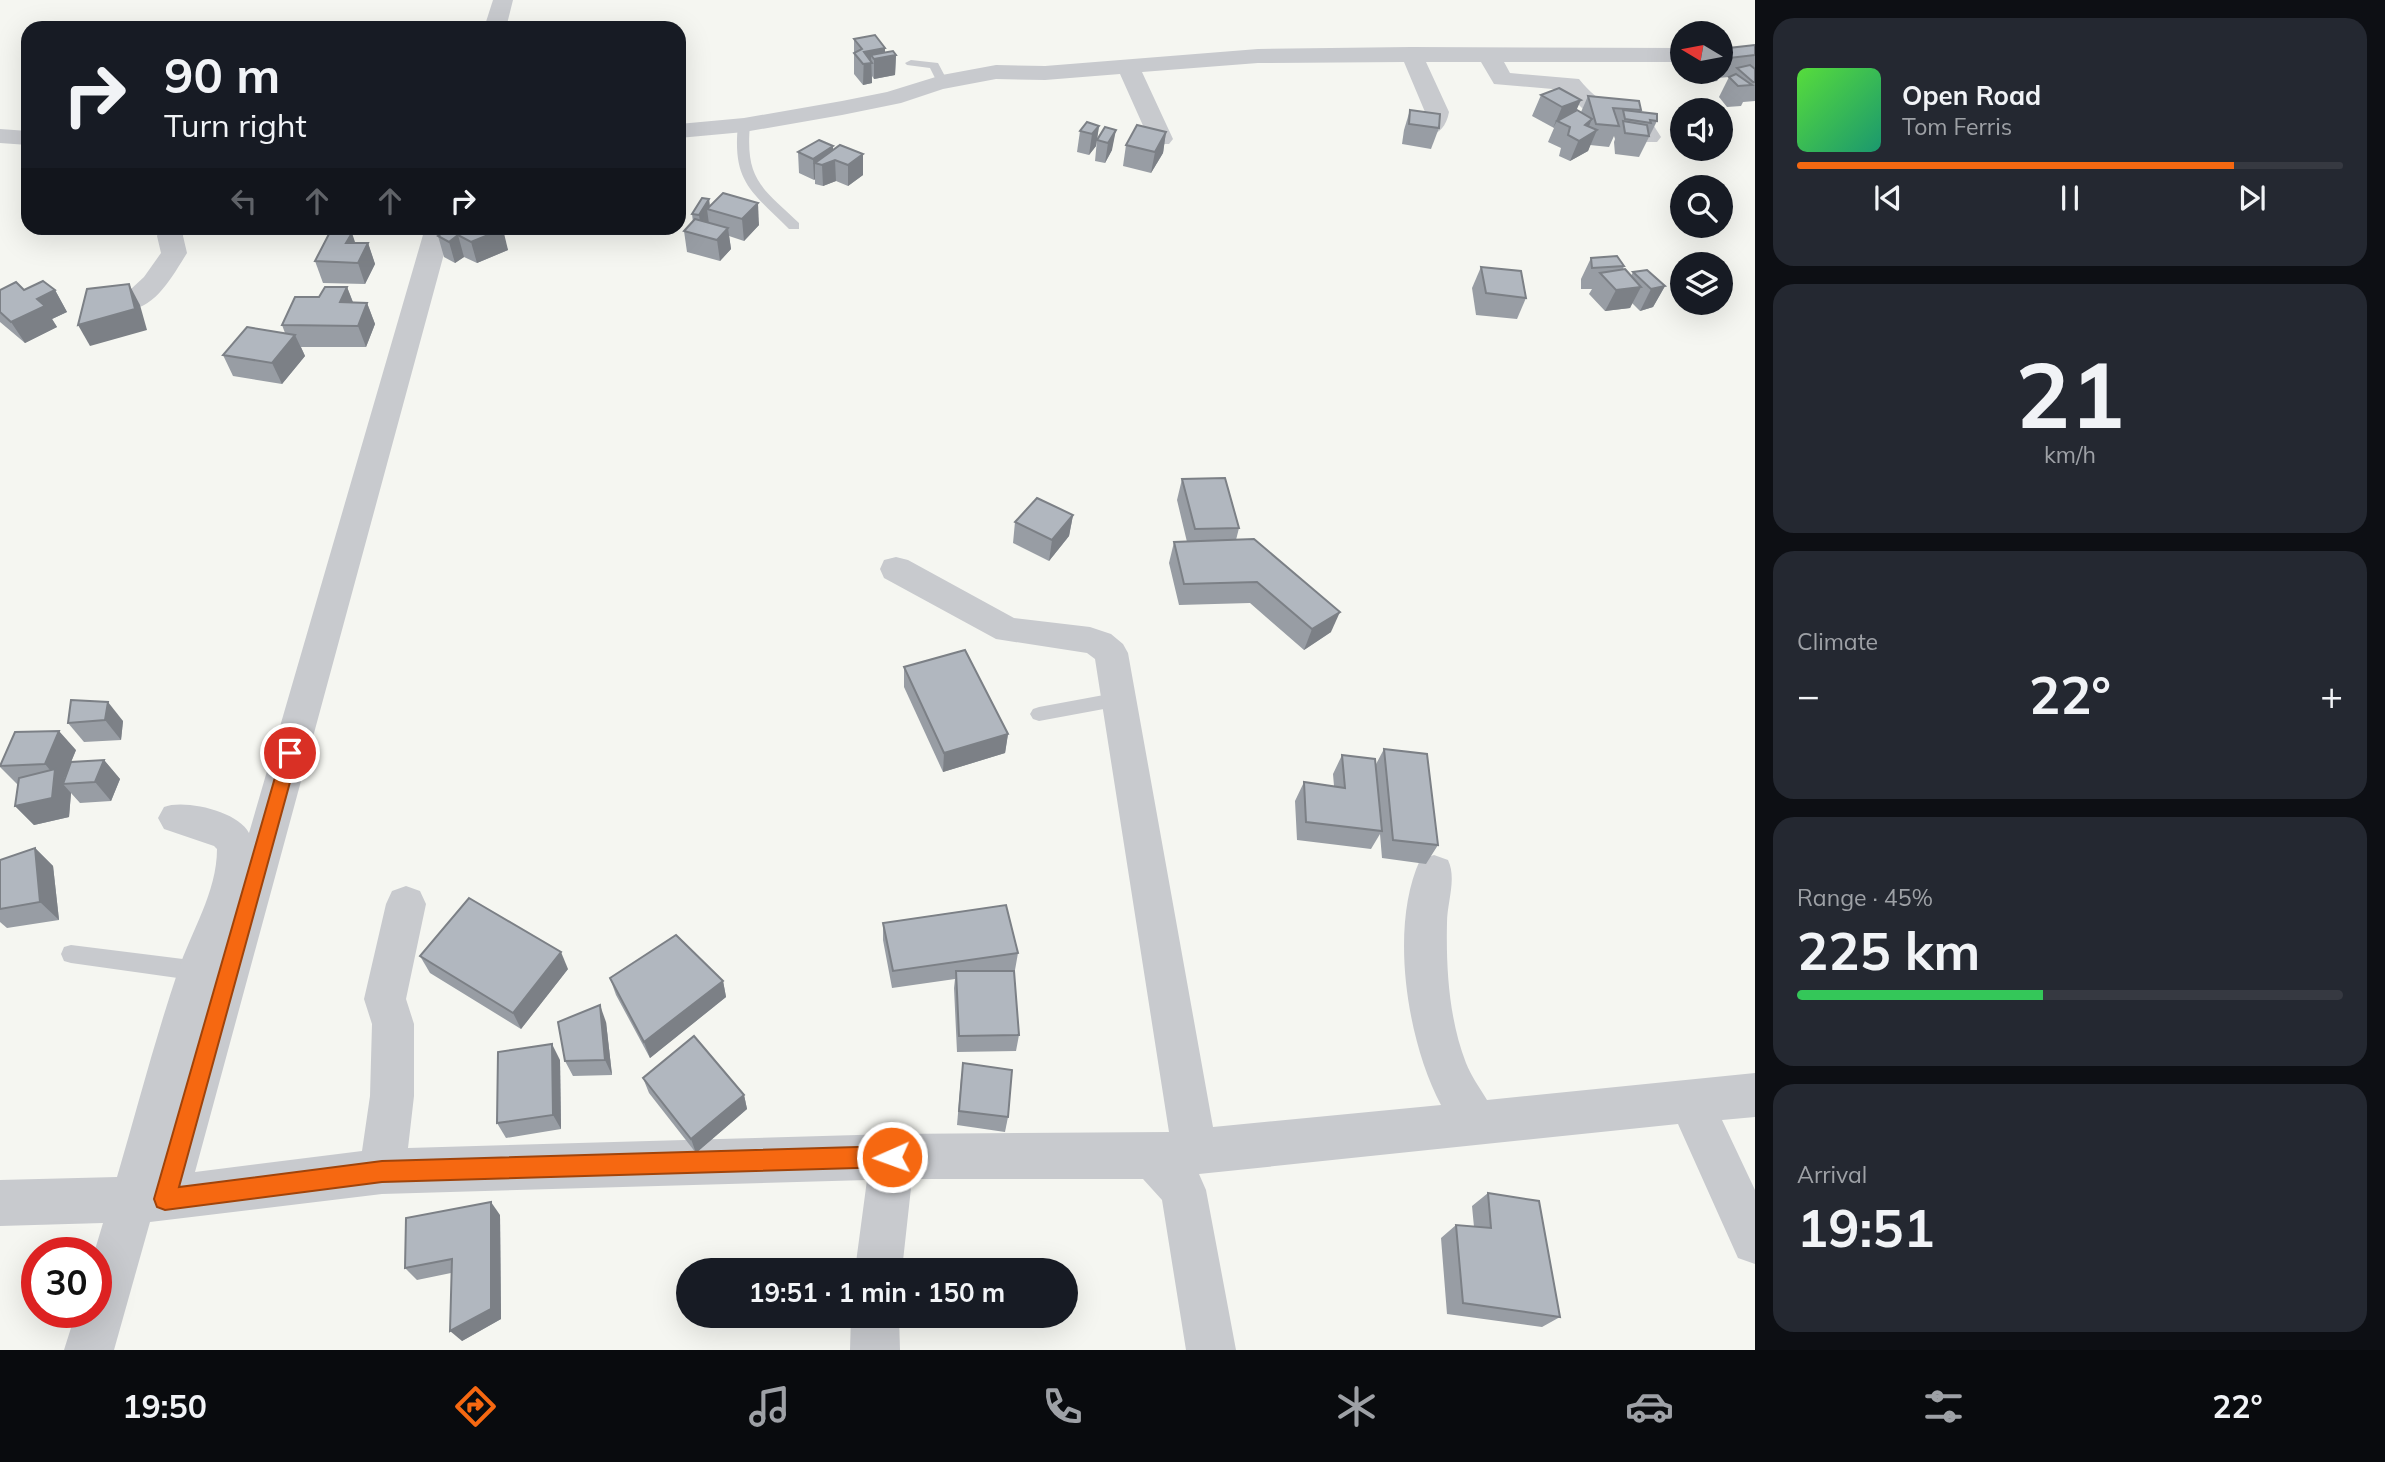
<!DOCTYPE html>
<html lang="en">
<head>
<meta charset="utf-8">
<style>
	body { margin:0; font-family:Mulish,sans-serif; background:#242831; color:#f1f3f6; height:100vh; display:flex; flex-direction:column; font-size:26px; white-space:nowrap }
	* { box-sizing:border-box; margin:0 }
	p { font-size:23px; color:#9ea1a6 }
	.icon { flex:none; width:38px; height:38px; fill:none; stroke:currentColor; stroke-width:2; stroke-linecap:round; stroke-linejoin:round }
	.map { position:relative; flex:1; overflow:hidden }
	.details { display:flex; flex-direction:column; gap:18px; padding:18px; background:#0d0f14; width:630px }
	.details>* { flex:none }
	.banner { position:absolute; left:21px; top:21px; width:665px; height:214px; border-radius:21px; box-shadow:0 7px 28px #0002; background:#171b24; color:#f1f3f6; overflow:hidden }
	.needle { width:46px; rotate:280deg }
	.buttons { position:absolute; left:1670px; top:21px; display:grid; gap:14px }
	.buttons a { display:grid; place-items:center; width:63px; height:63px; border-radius:50%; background:#171b24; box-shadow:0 7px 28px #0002; font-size:35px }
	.speed { position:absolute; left:21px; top:1237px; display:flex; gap:14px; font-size:35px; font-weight:700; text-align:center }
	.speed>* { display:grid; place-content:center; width:91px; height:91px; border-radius:50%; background:#171b24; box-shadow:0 7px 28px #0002; line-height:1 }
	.speed .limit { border:10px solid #d22; background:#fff; color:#111 }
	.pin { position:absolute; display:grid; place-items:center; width:60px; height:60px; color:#fff; margin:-30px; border:4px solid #fff; border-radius:50%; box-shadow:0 2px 7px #0007 }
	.me { position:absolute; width:77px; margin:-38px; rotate:268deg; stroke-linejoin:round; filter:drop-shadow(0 0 5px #0008) }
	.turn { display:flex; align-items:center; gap:24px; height:147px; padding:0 28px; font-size:32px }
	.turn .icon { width:91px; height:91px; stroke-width:2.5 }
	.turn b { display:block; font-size:49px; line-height:60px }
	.lanes { display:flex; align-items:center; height:66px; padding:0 28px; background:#0003; justify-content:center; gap:35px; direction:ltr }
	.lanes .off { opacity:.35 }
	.big { font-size:52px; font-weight:700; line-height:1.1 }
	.details .widget { flex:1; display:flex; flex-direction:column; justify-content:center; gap:10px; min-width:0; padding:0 24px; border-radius:21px; background:#242831 }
	.details .dial { align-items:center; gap:0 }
	.dial b { font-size:91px; line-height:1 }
	.song { display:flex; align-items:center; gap:21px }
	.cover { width:84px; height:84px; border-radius:10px; background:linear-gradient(135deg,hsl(110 70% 55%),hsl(160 70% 35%)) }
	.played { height:7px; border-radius:4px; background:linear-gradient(90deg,#f66811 80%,#363941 80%) }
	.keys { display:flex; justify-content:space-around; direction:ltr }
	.heat { display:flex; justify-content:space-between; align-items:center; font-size:38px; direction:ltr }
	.charge { height:10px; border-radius:5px; background:linear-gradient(90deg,#34c759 45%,#363941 0) }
	.trip { position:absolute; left:676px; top:1258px; width:402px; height:70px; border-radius:35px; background:#171b24; box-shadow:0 7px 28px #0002; font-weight:700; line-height:70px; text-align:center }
	.dock { display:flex; height:112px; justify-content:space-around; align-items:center; background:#090b0e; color:#9ea1a6 }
	.dock .icon { width:49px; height:49px }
	.dock .active { color:#f66811 }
	.dock b { font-size:32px; color:#f1f3f6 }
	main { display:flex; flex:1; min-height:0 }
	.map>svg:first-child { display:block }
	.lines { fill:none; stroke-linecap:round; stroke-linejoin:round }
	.lane { fill:#c8cace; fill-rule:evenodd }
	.street { fill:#c8cace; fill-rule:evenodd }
	.wall { fill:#989da4 }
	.shaded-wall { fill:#7c8086 }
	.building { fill:#b1b7bf; stroke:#7c8086; stroke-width:2 }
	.route { fill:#f66811; stroke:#a0440b; stroke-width:2 }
</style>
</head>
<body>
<main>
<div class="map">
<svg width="1755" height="1350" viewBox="0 0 1755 1350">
	<rect width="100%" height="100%" fill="#f5f6f1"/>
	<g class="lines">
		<g class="lane">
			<polygon points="911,60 938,63 948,82 938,84 930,68 907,65 905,63"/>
			<path d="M744 121 750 125C745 180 762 188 799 223V229H789C752 192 732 182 738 125Z"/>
			<polygon points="1120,692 1126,694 1129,699 1126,704 1120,706 1039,721 1033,719 1030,714 1033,709 1039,707"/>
			<polygon points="71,945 199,961 206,964 209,971 206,978 199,981 71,963 64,961 61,954 64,947"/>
		</g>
		<g class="street">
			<polygon points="493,0 513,0 506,28 484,28"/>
			<path d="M1411 47 1682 48V62H1504L1510 73 1579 79C1602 107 1614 106 1647 115L1661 137 1657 142H1641L1630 125 1587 113 1564 90 1494 84 1481 62H1426L1449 112C1446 128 1437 138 1420 134L1416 129 1424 120 1425 112 1404 62 1258 63 1142 72 1173 139 1169 144H1153L1149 139 1120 74 1045 80 996 79 943 89 901 103 842 115 744 132 679 138V124L744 118 842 101 887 92 942 75 996 65 1045 66 1258 49Z"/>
			<polygon points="0,129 28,131 28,145 0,143"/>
			<path d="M160 228H184L183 236 187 253C173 275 152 316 121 308L117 302 144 277 161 253 157 236Z"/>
			<path d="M425 228H451L195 1172 362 1151 370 1096 372 1024 364 999 386 904 392 891 406 886 420 891 426 904 406 999 414 1024V1096L408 1148 892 1134 1169 1132 1095 659 1087 653 996 639 884 578 880 569 884 560 896 557 908 560 1014 618 1090 627 1111 634 1123 644 1128 653 1213 1127 1441 1105C1407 1041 1389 927 1420 860L1434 855 1448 860C1457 879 1447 902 1447 923 1446 969 1449 1019 1466 1063 1471 1076 1480 1088 1487 1100L1755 1073V1117L1722 1120 1755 1190V1264L1738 1258 1678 1124 1199 1174 1206 1190 1236 1350H1186L1162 1200 1143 1179H912L902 1270H855L867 1180 382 1194 150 1222 114 1350H64L76 1312H96L94 1253 103 1223 0 1226V1180L117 1177C137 1109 155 1039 178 971 191 932 217 892 217 849L214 846 164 829 158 818 164 807C184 799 238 811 249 833Z"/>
			<polygon points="851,1316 899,1316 900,1350 850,1350"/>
		</g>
	</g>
	<g class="wall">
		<polygon points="854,39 885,52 896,55 895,75 874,79 872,76 872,83 863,85 854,74"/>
		<polygon points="1755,45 1755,101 1743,102 1741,106 1727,107 1719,97 1729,77 1718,78 1717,81 1704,82 1691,72 1720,72 1720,49"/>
		<polygon points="1541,95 1581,112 1588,96 1641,110 1640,112 1657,121 1639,157 1615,154 1614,142 1615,139 1614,136 1609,147 1590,145 1588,151 1570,161 1559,156 1561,148 1548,142 1554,128 1532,116"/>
		<polygon points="1410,110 1439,128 1431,149 1402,144 1404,130"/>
		<polygon points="1099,126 1096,146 1089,155 1077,152 1080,131"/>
		<polygon points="1105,127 1112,150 1105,163 1095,161 1097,140"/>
		<polygon points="1166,132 1163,153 1151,173 1123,166 1126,145"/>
		<polygon points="833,146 833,149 863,154 863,175 848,186 836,181 823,186 815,184 815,179 814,180 799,173 798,152"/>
		<polygon points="709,199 710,207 759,225 744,241 729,236 731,249 720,261 687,252 684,231 693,222 692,214"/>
		<polygon points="444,228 499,228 508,250 477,263 464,257 455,263 444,257 438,236 445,232"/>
		<polygon points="355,243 368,243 375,264 365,284 323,283 315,261"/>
		<polygon points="1591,258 1624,266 1623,269 1631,276 1633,272 1665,286 1653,307 1640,311 1632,303 1630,308 1605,311 1589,294 1592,289 1581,289 1581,279"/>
		<polygon points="1481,267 1526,298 1517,319 1476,315 1472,288"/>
		<polygon points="347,287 353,302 367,303 375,324 366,347 301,347 305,356 282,384 233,376 223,355 285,333 282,325 319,297"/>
		<polygon points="0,290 55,290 67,312 52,319 57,327 25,343 0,322"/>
		<polygon points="1182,479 1239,528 1236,540 1331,632 1304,650 1250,603 1179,605 1169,563 1174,542 1187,542 1177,500"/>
		<polygon points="1073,515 1069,536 1049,561 1013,543 1015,522"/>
		<polygon points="904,667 1008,734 1005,753 943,772 904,687"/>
		<polygon points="71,700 123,721 121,740 84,742 68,723"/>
		<polygon points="1384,749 1438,845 1426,864 1382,858 1380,834 1371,849 1297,840 1295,801 1304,782 1334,786 1333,774 1342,755 1375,766"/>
		<polygon points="76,750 64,779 104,760 120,779 111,801 80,803 71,793 69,817 34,825 15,806 18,785 0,767"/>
		<polygon points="35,848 53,866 59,920 7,928 0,922 0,860"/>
		<polygon points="883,923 1018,953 1015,970 1008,971 1019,1035 1016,1051 957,1052 954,988 955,979 892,988 883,940"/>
		<polygon points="420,956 568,969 521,1029 430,973"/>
		<polygon points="610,978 723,981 726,997 650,1058 616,995"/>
		<polygon points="606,1022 612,1075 573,1076 565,1061"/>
		<polygon points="560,1060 561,1129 506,1138 497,1123"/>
		<polygon points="643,1078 744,1095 747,1109 696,1153 649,1093"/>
		<polygon points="961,1078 1008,1117 1005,1132 957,1125"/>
		<polygon points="1488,1193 1560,1317 1542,1327 1447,1314 1441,1238 1456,1225 1474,1227 1472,1206"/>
		<polygon points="500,1215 501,1319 462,1341 451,1273 417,1280 405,1268"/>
	</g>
	<g class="shaded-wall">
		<polygon points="885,48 885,57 896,55 895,75 874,79 874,59 871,55 872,83 863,85 864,52"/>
		<polygon points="1727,60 1717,81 1704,82 1709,72 1720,72 1720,61"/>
		<polygon points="1581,100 1572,120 1557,121 1553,128 1562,107"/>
		<polygon points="1592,119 1584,138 1597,130 1588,151 1570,161 1585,125"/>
		<polygon points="1099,126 1096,146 1089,155 1092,134"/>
		<polygon points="1116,130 1112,150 1105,163 1108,143"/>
		<polygon points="1166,132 1163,153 1151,173 1155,152"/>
		<polygon points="833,146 833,161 835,160 836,181 823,186 822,165 815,163 815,179 814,180 813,159"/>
		<polygon points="863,154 863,175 848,186 848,165"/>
		<polygon points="709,199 710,210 707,209 709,224 702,236 699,215"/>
		<polygon points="758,203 759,225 744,241 742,219"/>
		<polygon points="728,228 731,249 720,261 717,240"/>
		<polygon points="503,229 508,250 477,263 471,242"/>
		<polygon points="352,233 359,254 354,264 346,243"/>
		<polygon points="458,235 464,257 455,263 449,242"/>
		<polygon points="368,243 375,264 365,284 358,263"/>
		<polygon points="129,284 140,305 147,330 90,346 78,325"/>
		<polygon points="1665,286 1653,307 1640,311 1651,289"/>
		<polygon points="347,287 355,308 340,302"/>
		<polygon points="1641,287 1630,308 1605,311 1616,290"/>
		<polygon points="55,290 67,312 52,319 57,327 25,343 11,322 37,299"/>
		<polygon points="367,303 375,324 366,347 358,326"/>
		<polygon points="295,335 305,356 282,384 272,363"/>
		<polygon points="1073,515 1069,536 1049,561 1052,540"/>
		<polygon points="1340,612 1331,632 1304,650 1312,629"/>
		<polygon points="108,702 123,721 121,740 105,720"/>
		<polygon points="59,731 76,750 64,779 67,784 63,784 71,793 69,817 34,825 15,806 54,775 45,764"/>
		<polygon points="1008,734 1005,753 943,772 944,753"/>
		<polygon points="104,760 120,779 111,801 95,782"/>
		<polygon points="35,848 53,866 59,920 40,902"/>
		<polygon points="561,952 568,969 521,1029 513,1013"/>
		<polygon points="723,981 726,997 650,1058 644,1042"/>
		<polygon points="600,1005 606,1022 612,1075 605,1060"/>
		<polygon points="552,1044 560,1060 561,1129 553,1115"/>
		<polygon points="744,1095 747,1109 696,1153 691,1139"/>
		<polygon points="491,1202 500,1215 501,1319 462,1341 450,1331"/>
	</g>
	<g class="building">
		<polygon points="875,35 885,48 864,52 872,63 863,64 854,53 862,49 854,39"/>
		<polygon points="1755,45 1755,55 1729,58 1720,50 1720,49"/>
		<polygon points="893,51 896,55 874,59 871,55"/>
		<polygon points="1720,55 1727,60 1720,61"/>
		<polygon points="1750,65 1755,69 1755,82 1753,82 1737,68"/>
		<polygon points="1736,74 1752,85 1738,86 1729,77"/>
		<polygon points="1559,88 1581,100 1562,107 1541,95"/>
		<polygon points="1588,96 1639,101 1641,110 1613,108 1619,126 1596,124"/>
		<polygon points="1410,110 1440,114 1439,128 1409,124"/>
		<polygon points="1577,110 1592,119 1585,125 1597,130 1579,141 1568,135 1570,127 1557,121"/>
		<polygon points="1623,110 1657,114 1657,121 1650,120 1651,123 1625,119"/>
		<polygon points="1623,121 1647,125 1649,136 1625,133"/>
		<polygon points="1087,122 1099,126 1092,134 1080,131"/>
		<polygon points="1137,125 1166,132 1155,152 1126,145"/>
		<polygon points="1105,127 1116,130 1108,143 1097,140"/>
		<polygon points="819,140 833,146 813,159 798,152"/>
		<polygon points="840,145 863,154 848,165 835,160 822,165 815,163"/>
		<polygon points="723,193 758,203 742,219 707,209"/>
		<polygon points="702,198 709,199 699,215 692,214"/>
		<polygon points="695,219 728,228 717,240 684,231"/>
		<polygon points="446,228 499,228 503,229 471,242 458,235 449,242 438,236 449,229"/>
		<polygon points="330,232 352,233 346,243 368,243 358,263 315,261"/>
		<polygon points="1617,256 1624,266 1592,268 1591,258"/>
		<polygon points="1481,267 1521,271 1526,298 1486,293"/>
		<polygon points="1625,269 1641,287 1616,290 1600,273"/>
		<polygon points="1647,270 1665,286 1651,289 1633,272"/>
		<polygon points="43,281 55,290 37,299 45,306 11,322 0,312 0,290 16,282 24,290"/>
		<polygon points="129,284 135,309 78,325 87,289"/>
		<polygon points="325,287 347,287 340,302 367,303 358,326 282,325 295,297 319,297"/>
		<polygon points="247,327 295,335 272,363 223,355"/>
		<polygon points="1225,478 1239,528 1195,529 1182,479"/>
		<polygon points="1037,498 1073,515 1052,540 1015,522"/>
		<polygon points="1254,539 1340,612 1312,629 1257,582 1184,584 1174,542"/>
		<polygon points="965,650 1008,734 944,753 904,667"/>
		<polygon points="71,700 108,702 105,720 68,723"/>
		<polygon points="59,731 45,764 0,766 15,732"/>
		<polygon points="1384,749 1427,754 1438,845 1393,840"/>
		<polygon points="1342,755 1375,759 1382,831 1306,822 1304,782 1345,788"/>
		<polygon points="104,760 95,782 63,784 71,762"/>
		<polygon points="55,769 52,798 15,806 19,778"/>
		<polygon points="35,848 40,902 0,909 0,860"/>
		<polygon points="469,898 561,952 513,1013 420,956"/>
		<polygon points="1006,905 1018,953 893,971 883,923"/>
		<polygon points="676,935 723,981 644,1042 610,978"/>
		<polygon points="956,971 1014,971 1019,1035 959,1036"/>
		<polygon points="600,1005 605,1060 565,1061 558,1022"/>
		<polygon points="694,1036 744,1095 691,1139 643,1078"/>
		<polygon points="552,1044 553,1115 497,1123 498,1052"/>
		<polygon points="963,1063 1012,1070 1008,1117 959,1111"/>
		<polygon points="1488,1193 1539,1201 1560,1317 1463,1303 1456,1225 1491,1228"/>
		<polygon points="491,1202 491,1309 450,1331 452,1259 405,1268 406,1218"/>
	</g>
	<polygon class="route" points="290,746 296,748 298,753 179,1187 382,1161 892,1146 899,1149 902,1157 899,1164 892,1167 382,1182 165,1210 157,1207 154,1199 282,753 284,748"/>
</svg>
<div class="buttons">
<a><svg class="needle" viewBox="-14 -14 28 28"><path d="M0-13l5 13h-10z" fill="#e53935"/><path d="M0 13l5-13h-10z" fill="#9ea1a6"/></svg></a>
<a><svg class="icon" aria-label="sound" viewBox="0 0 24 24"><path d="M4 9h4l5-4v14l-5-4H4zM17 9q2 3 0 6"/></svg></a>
<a><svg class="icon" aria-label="search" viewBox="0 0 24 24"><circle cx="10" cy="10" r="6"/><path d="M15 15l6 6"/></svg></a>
<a><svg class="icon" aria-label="layers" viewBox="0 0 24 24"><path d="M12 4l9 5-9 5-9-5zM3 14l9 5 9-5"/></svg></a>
</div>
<div class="speed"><div class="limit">30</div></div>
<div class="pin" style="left:290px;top:753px;background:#d93025"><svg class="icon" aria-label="arrive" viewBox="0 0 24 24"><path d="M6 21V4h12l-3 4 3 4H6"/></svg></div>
<svg class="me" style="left:892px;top:1157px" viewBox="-20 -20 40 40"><circle r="17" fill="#f66811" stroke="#fff" stroke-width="3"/><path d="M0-11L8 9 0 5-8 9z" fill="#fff"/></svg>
<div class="trip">19:51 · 1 min · 150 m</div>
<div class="banner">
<div class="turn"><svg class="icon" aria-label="right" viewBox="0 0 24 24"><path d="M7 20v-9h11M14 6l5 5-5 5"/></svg><div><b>90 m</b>Turn right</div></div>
<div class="lanes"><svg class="icon off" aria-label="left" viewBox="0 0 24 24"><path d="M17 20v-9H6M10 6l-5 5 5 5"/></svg><svg class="icon off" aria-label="ahead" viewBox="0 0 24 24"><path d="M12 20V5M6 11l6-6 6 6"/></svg><svg class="icon off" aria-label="ahead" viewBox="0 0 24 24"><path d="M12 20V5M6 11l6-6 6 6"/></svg><svg class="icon" aria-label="right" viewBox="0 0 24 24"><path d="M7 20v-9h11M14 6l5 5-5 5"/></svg></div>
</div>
</div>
<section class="details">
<div class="widget">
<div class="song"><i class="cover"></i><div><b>Open Road</b><p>Tom Ferris</p></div></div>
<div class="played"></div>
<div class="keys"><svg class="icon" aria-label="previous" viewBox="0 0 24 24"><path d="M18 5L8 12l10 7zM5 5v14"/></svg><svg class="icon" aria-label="pause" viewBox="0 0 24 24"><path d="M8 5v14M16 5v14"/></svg><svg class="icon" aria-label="next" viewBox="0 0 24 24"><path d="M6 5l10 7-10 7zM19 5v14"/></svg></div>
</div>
<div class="widget dial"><b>21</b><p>km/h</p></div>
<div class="widget"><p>Climate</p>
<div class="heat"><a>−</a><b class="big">22°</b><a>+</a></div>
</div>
<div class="widget"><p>Range · 45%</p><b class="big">225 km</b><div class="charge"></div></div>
<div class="widget"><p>Arrival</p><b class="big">19:51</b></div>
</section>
</main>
<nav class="dock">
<b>19:50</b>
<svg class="icon active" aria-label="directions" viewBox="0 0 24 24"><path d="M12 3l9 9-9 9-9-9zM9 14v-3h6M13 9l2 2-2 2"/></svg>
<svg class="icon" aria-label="music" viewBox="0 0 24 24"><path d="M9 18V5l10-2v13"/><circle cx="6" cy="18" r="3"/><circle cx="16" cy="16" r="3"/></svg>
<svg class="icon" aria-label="phone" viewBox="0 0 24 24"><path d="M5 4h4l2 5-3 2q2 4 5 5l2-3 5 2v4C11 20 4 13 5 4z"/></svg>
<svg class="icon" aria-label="climate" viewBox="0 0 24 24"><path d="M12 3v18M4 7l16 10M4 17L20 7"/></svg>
<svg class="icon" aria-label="car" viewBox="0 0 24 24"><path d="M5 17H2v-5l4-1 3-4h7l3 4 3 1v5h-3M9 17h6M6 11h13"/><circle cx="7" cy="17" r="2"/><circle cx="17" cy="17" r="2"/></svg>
<svg class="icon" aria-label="filters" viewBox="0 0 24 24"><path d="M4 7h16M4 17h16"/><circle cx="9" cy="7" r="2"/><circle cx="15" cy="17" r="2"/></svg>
<b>22°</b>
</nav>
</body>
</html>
